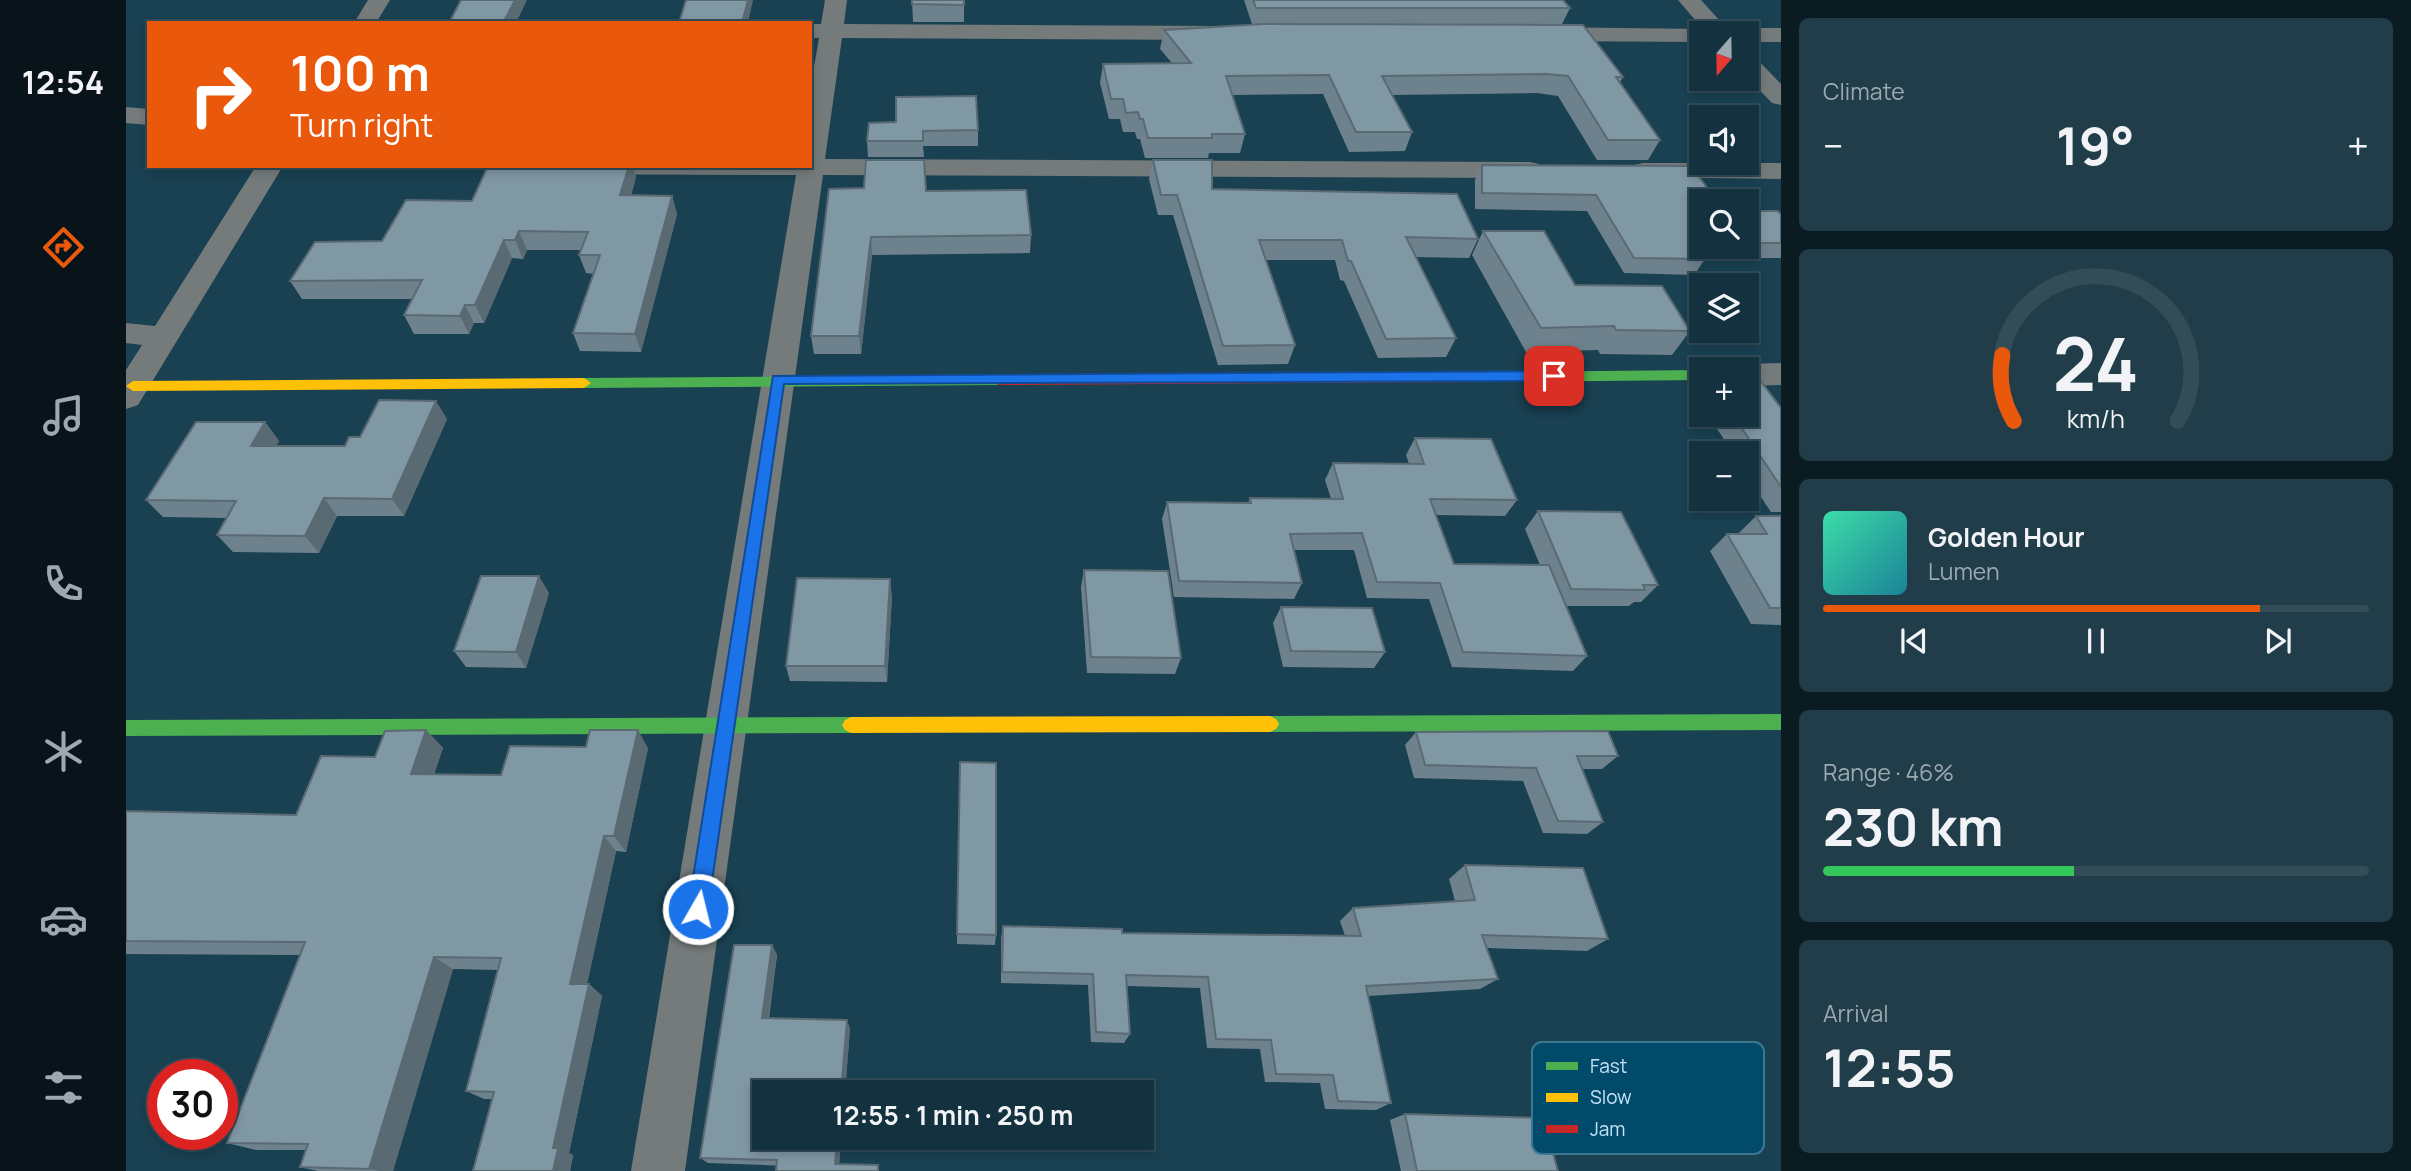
<!DOCTYPE html>
<html lang="en">
<head>
<meta charset="utf-8">
<style>
	body { margin:0; font-family:Manrope,sans-serif; background:#203d49; color:#f1f3f6; height:100vh; display:flex; flex-direction:column; font-size:26px; white-space:nowrap }
	* { box-sizing:border-box; margin:0 }
	p { font-size:23px; color:#9da9b0 }
	.icon { flex:none; width:38px; height:38px; fill:none; stroke:currentColor; stroke-width:2; stroke-linecap:round; stroke-linejoin:round }
	.map { position:relative; flex:1; overflow:hidden }
	.side { display:flex; flex-direction:column; gap:18px; padding:18px; background:#0a1b22; width:630px }
	.side>* { flex:none }
	.guide { position:absolute; left:21px; top:21px; width:665px; height:147px; border-radius:0px; box-shadow:0 4px 10px #0003,0 0 0 2px #324c58; background:#ea580c; color:#fff; overflow:hidden }
	.needle { width:46px; rotate:200deg }
	.controls { position:absolute; left:1563px; top:21px; display:grid; gap:14px }
	.controls a { display:grid; place-items:center; width:70px; height:70px; border-radius:0px; background:#13313e; box-shadow:0 4px 10px #0003,0 0 0 2px #324c58; font-size:35px }
	.speed { position:absolute; left:21px; top:1059px; display:flex; gap:14px; font-size:35px; font-weight:700; text-align:center }
	.speed>* { display:grid; place-content:center; width:91px; height:91px; border-radius:50%; background:#13313e; box-shadow:0 4px 10px #0003,0 0 0 2px #324c58; line-height:1 }
	.speed .limit { border:10px solid #d22; background:#fff; color:#111 }
	.pin { position:absolute; display:grid; place-items:center; width:60px; height:60px; color:#fff; margin:-30px; border-radius:14px; box-shadow:0 4px 10px #0006 }
	.me { position:absolute; width:77px; margin:-38px; rotate:8deg; stroke-linejoin:round; filter:drop-shadow(0 0 5px #0008) }
	.turn { display:flex; align-items:center; gap:24px; height:147px; padding:0 28px; font-size:32px }
	.turn .icon { width:91px; height:91px; stroke-width:2.5 }
	.turn b { display:block; font-size:49px; line-height:60px }
	.big { font-size:52px; font-weight:700; line-height:1.1 }
	.side .tile { flex:1; display:flex; flex-direction:column; justify-content:center; gap:10px; min-width:0; padding:0 24px; border-radius:10px; background:#203d49 }
	.side .dial { align-items:center; gap:0 }
	.dial svg { height:182px; overflow:visible; fill:none; stroke:#324c58; stroke-width:7; stroke-linecap:round; text-anchor:middle }
	.dial text { fill:#f1f3f6; stroke:none }
	.song { display:flex; align-items:center; gap:21px }
	.cover { width:84px; height:84px; border-radius:10px; background:linear-gradient(135deg,hsl(160 70% 55%),hsl(190 70% 35%)) }
	.played { height:7px; border-radius:4px; background:linear-gradient(90deg,#ea580c 80%,#324c58 80%) }
	.keys { display:flex; justify-content:space-around; direction:ltr }
	.heat { display:flex; justify-content:space-between; align-items:center; font-size:38px; direction:ltr }
	.charge { height:10px; border-radius:5px; background:linear-gradient(90deg,#34c759 46%,#324c58 0) }
	.trip { position:absolute; left:626px; top:1080px; width:402px; height:70px; border-radius:0px; background:#13313e; box-shadow:0 4px 10px #0003,0 0 0 2px #324c58; font-weight:700; line-height:70px; text-align:center }
	main { display:flex; flex:1; min-height:0 }
	.tabs { display:flex; flex-direction:column; width:126px; justify-content:space-around; align-items:center; background:#081419; color:#9da9b0 }
	.tabs .icon { width:49px; height:49px }
	.tabs .current { color:#ea580c }
	.tabs b { font-size:32px; color:#f1f3f6 }
	.map>svg:first-child { display:block }
	.lines { fill:none; stroke-linecap:round; stroke-linejoin:round }
	.street { fill:#757a7b; fill-rule:evenodd }
	.fast { fill:#4caf50; fill-rule:evenodd }
	.slow { fill:#ffc107; fill-rule:evenodd }
	.jam { fill:#c62828; fill-rule:evenodd }
	.wall { fill:#6e828d }
	.shaded-wall { fill:#5a6a73 }
	.building { fill:#8097a4; stroke:#5a6a73; stroke-width:2 }
	.route { fill:#1a73e8; stroke:#114b97; stroke-width:2 }
	.key { fill:#024a69; stroke:#3c7893; stroke-width:2 }
	.key-label { font-size:19px; fill:#c5e3f6 }
</style>
</head>
<body>
<main>
<nav class="tabs">
<b>12:54</b>
<svg class="icon current" aria-label="directions" viewBox="0 0 24 24"><path d="M12 3l9 9-9 9-9-9zM9 14v-3h6M13 9l2 2-2 2"/></svg>
<svg class="icon" aria-label="music" viewBox="0 0 24 24"><path d="M9 18V5l10-2v13"/><circle cx="6" cy="18" r="3"/><circle cx="16" cy="16" r="3"/></svg>
<svg class="icon" aria-label="phone" viewBox="0 0 24 24"><path d="M5 4h4l2 5-3 2q2 4 5 5l2-3 5 2v4C11 20 4 13 5 4z"/></svg>
<svg class="icon" aria-label="climate" viewBox="0 0 24 24"><path d="M12 3v18M4 7l16 10M4 17L20 7"/></svg>
<svg class="icon" aria-label="car" viewBox="0 0 24 24"><path d="M5 17H2v-5l4-1 3-4h7l3 4 3 1v5h-3M9 17h6M6 11h13"/><circle cx="7" cy="17" r="2"/><circle cx="17" cy="17" r="2"/></svg>
<svg class="icon" aria-label="filters" viewBox="0 0 24 24"><path d="M4 7h16M4 17h16"/><circle cx="9" cy="7" r="2"/><circle cx="15" cy="17" r="2"/></svg>
</nav>
<div class="map">
<svg width="1655" height="1171" viewBox="0 0 1655 1171">
	<rect width="100%" height="100%" fill="#194152"/>
	<g class="lines">
		<g class="street">
			<polygon points="242,0 264,0 250,23 228,23"/>
			<polygon points="699,0 721,0 718,24 1090,26 1101,33 1090,40 716,38 699,159 1404,162 1413,164 1417,170 1413,176 1404,178 697,175 559,1171 505,1171 670,175 381,174 372,172 368,166 684,166 684,89 693,38 684,38 684,24 695,24"/>
			<polygon points="1552,0 1575,0 1605,33 1575,33 1575,42 1413,41 1402,34 1413,27 1577,29"/>
			<polygon points="1620,28 1655,28 1655,42 1620,42 1620,33 1610,33"/>
			<polygon points="1620,54 1628,56 1655,84 1655,105 1646,103 1620,76"/>
			<polygon points="0,107 23,109 23,125 0,123"/>
			<polygon points="1517,163 1655,163 1655,179 1508,177 1504,171 1508,165"/>
			<polygon points="130,166 157,166 12,405 0,409 0,370 16,345 0,343 0,323 29,326"/>
			<polygon points="1655,363 1655,385 1620,386 1620,369 1607,369 1620,364"/>
		</g>
		<g class="fast">
			<polygon points="1575,370 1575,380 1359,382 1352,377 1359,372"/>
			<polygon points="872,375 879,380 872,385 458,388 451,383 458,378"/>
			<polygon points="1655,714 1655,730 1144,732 1138,729 1135,724 1138,719 1144,716"/>
			<polygon points="725,717 731,720 734,725 731,730 725,733 0,736 0,720"/>
		</g>
		<g class="slow">
			<polygon points="458,378 465,383 458,388 7,391 0,386 7,381"/>
			<polygon points="1144,716 1150,719 1153,724 1150,729 1144,732 725,733 719,730 716,725 719,720 725,717"/>
		</g>
		<polygon class="jam" points="1359,372 1366,377 1359,382 872,385 865,380 872,375"/>
	</g>
	<g class="wall">
		<polygon points="786,0 838,5 838,22 787,22"/>
		<polygon points="1118,0 1437,0 1444,8 1436,24 1151,24 1497,77 1494,82 1534,140 1522,160 1471,160 1432,96 1411,93 1266,95 1286,132 1279,151 1223,152 1197,94 1106,95 1119,134 1114,153 1083,153 1082,158 1019,158 1014,139 1011,139 1009,132 997,132 994,119 983,119 974,83 977,64 1046,63 1034,49 1038,30 1137,24 1126,24"/>
		<polygon points="743,123 852,130 852,146 797,146 798,157 742,157 741,141"/>
		<polygon points="1027,160 1086,189 1352,239 1343,258 1290,257 1330,338 1320,357 1252,358 1218,281 1214,280 1209,260 1140,260 1169,345 1162,364 1092,365 1047,215 1032,215 1023,179"/>
		<polygon points="1356,165 1575,201 1575,247 1620,247 1620,211 1655,215 1655,258 1578,258 1579,259 1568,275 1498,273 1461,211 1349,209 1349,180"/>
		<polygon points="362,166 507,166 510,177 505,195 546,196 551,214 515,352 454,351 447,333 468,274 460,273 453,255 455,250 401,250 397,259 386,258 358,323 348,323 343,334 288,334 278,315 287,299 176,299 164,281 346,201"/>
		<polygon points="738,188 800,191 905,235 904,253 746,255 735,354 688,354 685,336"/>
		<polygon points="1357,231 1449,285 1564,331 1546,355 1474,354 1472,350 1400,352 1346,255"/>
		<polygon points="1575,385 1575,404 1568,394"/>
		<polygon points="1655,408 1655,512 1645,512 1620,475 1620,453 1607,453 1582,415 1620,415"/>
		<polygon points="321,419 278,516 211,516 193,553 107,552 91,535 100,518 37,517 20,500 139,422 153,441 150,446 219,446 234,437"/>
		<polygon points="1289,438 1391,500 1379,516 1310,515 1328,564 1414,565 1399,529 1412,511 1532,585 1515,602 1508,602 1503,606 1440,606 1461,656 1447,671 1326,667 1303,599 1241,598 1228,550 1168,550 1176,583 1168,599 1048,597 1036,519 1041,502 1122,503 1124,498 1205,499 1199,480 1207,463 1283,464 1280,455"/>
		<polygon points="1630,516 1655,516 1655,625 1625,624 1584,551 1601,534 1613,533"/>
		<polygon points="958,570 1055,658 1049,674 961,673 955,587"/>
		<polygon points="423,593 400,668 340,667 328,651"/>
		<polygon points="766,596 761,682 664,681 660,666"/>
		<polygon points="1155,607 1259,652 1248,668 1157,667 1147,623"/>
		<polygon points="300,730 317,748 308,774 375,775 522,748 500,852 490,851 461,984 463,984 476,996 443,1153 447,1155 444,1171 366,1099 358,1099 340,1091 372,970 327,969 267,1171 192,1171 174,1167 180,1150 130,1150 101,1143 174,955 0,954 0,811 170,815 249,757"/>
		<polygon points="1290,732 1492,756 1476,769 1456,769 1477,822 1461,834 1417,833 1397,781 1288,778 1279,745"/>
		<polygon points="834,762 870,935 869,945 831,944"/>
		<polygon points="1339,865 1482,939 1461,951 1361,948 1372,979 1354,989 1242,996 1265,1103 1250,1110 1199,1109 1194,1083 1139,1082 1134,1049 1081,1048 1074,988 1001,986 1004,1034 998,1043 965,1042 962,985 875,983 875,938 877,926 996,933 1219,936 1214,921 1227,908 1329,901 1323,879"/>
		<polygon points="646,945 651,955 643,1018 724,1028 719,1092 639,1092 639,1138 715,1138 713,1164 754,1169 582,1163 574,1158"/>
		<polygon points="1279,1114 1432,1171 1275,1171 1264,1120"/>
	</g>
	<g class="shaded-wall">
		<polygon points="389,0 401,0 390,23 377,23"/>
		<polygon points="622,0 627,0 622,23 616,23"/>
		<polygon points="503,166 507,166 510,177 500,214 494,195"/>
		<polygon points="546,196 551,214 515,352 509,334"/>
		<polygon points="393,231 401,250 397,259 389,240"/>
		<polygon points="745,237 746,255 735,354 733,336"/>
		<polygon points="378,240 386,258 358,323 349,305"/>
		<polygon points="339,305 348,323 343,334 334,316"/>
		<polygon points="310,401 321,419 278,516 266,499"/>
		<polygon points="139,422 153,441 140,464 125,446"/>
		<polygon points="198,498 211,516 193,553 179,536"/>
		<polygon points="413,576 423,593 400,668 390,652"/>
		<polygon points="764,579 766,596 761,682 759,666"/>
		<polygon points="300,730 317,748 302,791 285,774"/>
		<polygon points="512,730 522,748 500,852 488,836"/>
		<polygon points="478,836 490,851 458,996 444,984"/>
		<polygon points="646,945 651,955 641,1026 636,1018"/>
		<polygon points="308,957 327,969 267,1171 253,1171 243,1169"/>
		<polygon points="463,984 476,996 443,1153 447,1155 444,1171 427,1171 427,1148"/>
		<polygon points="721,1020 724,1028 719,1092 715,1092"/>
		<polygon points="711,1138 715,1138 713,1168 709,1164"/>
	</g>
	<g class="building">
		<polygon points="335,0 389,0 377,23 323,23"/>
		<polygon points="560,0 622,0 616,23 553,23"/>
		<polygon points="786,0 838,0 838,5 786,4"/>
		<polygon points="1127,0 1437,0 1444,8 1130,8"/>
		<polygon points="1138,24 1457,25 1497,77 1490,77 1534,140 1482,140 1442,76 1420,74 1256,76 1286,132 1230,132 1203,75 1100,76 1119,134 1086,134 1086,138 1022,138 1017,119 1014,119 1012,112 1000,113 997,99 985,99 977,64 1065,63 1038,30"/>
		<polygon points="850,96 852,130 797,131 797,141 741,141 743,123 770,122 770,97"/>
		<polygon points="740,160 798,160 800,191 900,190 905,235 745,237 733,336 685,336 703,189 738,188"/>
		<polygon points="1027,160 1086,160 1086,189 1331,194 1352,239 1280,237 1330,338 1260,339 1225,261 1222,261 1216,240 1133,240 1169,345 1097,346 1051,195 1035,195"/>
		<polygon points="1356,165 1565,166 1591,201 1575,201 1575,242 1568,242 1579,259 1508,258 1470,195 1356,193"/>
		<polygon points="362,166 503,166 494,195 546,196 509,334 447,333 474,255 453,255 462,232 393,231 389,240 378,240 349,305 339,305 334,316 278,315 296,280 164,281 189,242 256,241 280,200 346,201"/>
		<polygon points="1620,211 1652,211 1655,215 1655,243 1620,243"/>
		<polygon points="1357,231 1418,231 1449,285 1536,286 1564,331 1490,330 1488,326 1415,328"/>
		<polygon points="1620,375 1630,375 1655,408 1655,487 1607,415 1620,415"/>
		<polygon points="253,400 310,401 266,499 198,498 179,536 91,535 110,501 20,500 70,422 139,422 125,446 219,446 223,437 234,437"/>
		<polygon points="1289,438 1365,439 1391,500 1304,499 1328,564 1423,565 1461,656 1337,652 1314,583 1251,582 1236,533 1164,534 1176,583 1053,581 1041,502 1125,503 1124,498 1217,499 1207,463 1298,464"/>
		<polygon points="1412,511 1495,512 1532,585 1517,585 1519,590 1445,589"/>
		<polygon points="1630,516 1655,516 1655,608 1644,608 1601,534 1641,534"/>
		<polygon points="958,570 1042,571 1055,658 965,657"/>
		<polygon points="355,576 413,576 390,652 328,651"/>
		<polygon points="671,578 764,579 759,666 660,666"/>
		<polygon points="1155,607 1246,608 1259,652 1165,651"/>
		<polygon points="300,730 285,774 375,775 384,746 460,747 464,730 512,730 488,836 478,836 444,984 463,984 427,1148 432,1148 427,1171 347,1171 368,1092 340,1091 375,958 308,957 243,1169 174,1167 182,1144 101,1143 179,942 0,941 0,811 170,815 195,756 249,757 259,731"/>
		<polygon points="1482,731 1492,756 1451,756 1477,822 1432,821 1410,768 1299,765 1290,732"/>
		<polygon points="834,762 870,763 870,935 831,934"/>
		<polygon points="1339,865 1457,868 1482,939 1356,935 1372,979 1240,986 1265,1103 1212,1101 1207,1075 1150,1074 1145,1040 1090,1039 1082,977 1000,975 1004,1034 970,1032 967,974 876,972 877,926 996,929 996,933 1235,936 1227,908 1349,900"/>
		<polygon points="608,945 646,945 636,1018 721,1020 715,1092 639,1092 639,1138 711,1138 709,1164 752,1165 752,1171 650,1171 651,1160 574,1158"/>
		<polygon points="1279,1114 1417,1118 1432,1171 1291,1171"/>
	</g>
	<polygon class="route" points="1428,371 1434,376 1428,381 658,384 582,909 579,916 572,919 565,916 562,909 647,376"/>
	<rect x="1406" y="1042" width="232" height="112" rx="10" class="key"/>
	<rect x="1420" y="1062" width="32" height="8" fill="#4caf50"/>
	<rect x="1420" y="1093" width="32" height="9" fill="#ffc107"/>
	<rect x="1420" y="1125" width="32" height="8" fill="#c62828"/>
	<g class="key-label">
		<text x="1464" y="1073">Fast</text>
		<text x="1464" y="1104">Slow</text>
		<text x="1464" y="1136">Jam</text>
	</g>
</svg>
<div class="controls">
<a><svg class="needle" viewBox="-14 -14 28 28"><path d="M0-13l5 13h-10z" fill="#e53935"/><path d="M0 13l5-13h-10z" fill="#9da9b0"/></svg></a>
<a><svg class="icon" aria-label="sound" viewBox="0 0 24 24"><path d="M4 9h4l5-4v14l-5-4H4zM17 9q2 3 0 6"/></svg></a>
<a><svg class="icon" aria-label="search" viewBox="0 0 24 24"><circle cx="10" cy="10" r="6"/><path d="M15 15l6 6"/></svg></a>
<a><svg class="icon" aria-label="layers" viewBox="0 0 24 24"><path d="M12 4l9 5-9 5-9-5zM3 14l9 5 9-5"/></svg></a>
<a>+</a>
<a>−</a>
</div>
<div class="speed"><div class="limit">30</div></div>
<div class="pin" style="left:1428px;top:376px;background:#d93025"><svg class="icon" aria-label="arrive" viewBox="0 0 24 24"><path d="M6 21V4h12l-3 4 3 4H6"/></svg></div>
<svg class="me" style="left:572px;top:909px" viewBox="-20 -20 40 40"><circle r="17" fill="#1a73e8" stroke="#fff" stroke-width="3"/><path d="M0-11L8 9 0 5-8 9z" fill="#fff"/></svg>
<div class="trip">12:55 · 1 min · 250 m</div>
<div class="guide">
<div class="turn"><svg class="icon" aria-label="right" viewBox="0 0 24 24"><path d="M7 20v-9h11M14 6l5 5-5 5"/></svg><div><b>100 m</b>Turn right</div></div>
</div>
</div>
<section class="side">
<div class="tile"><p>Climate</p>
<div class="heat"><a>−</a><b class="big">19°</b><a>+</a></div>
</div>
<div class="tile dial"><svg viewBox="0 0 100 80">
<path d="M14 69A42 42 0 1 1 86 69"/>
<path d="M14 69A42 42 0 0 1 9 40" stroke="#ea580c"/>
<text x="50" y="56" font-size="32" font-weight="700">24</text>
<text x="50" y="72" font-size="11">km/h</text>
</svg></div>
<div class="tile">
<div class="song"><i class="cover"></i><div><b>Golden Hour</b><p>Lumen</p></div></div>
<div class="played"></div>
<div class="keys"><svg class="icon" aria-label="previous" viewBox="0 0 24 24"><path d="M18 5L8 12l10 7zM5 5v14"/></svg><svg class="icon" aria-label="pause" viewBox="0 0 24 24"><path d="M8 5v14M16 5v14"/></svg><svg class="icon" aria-label="next" viewBox="0 0 24 24"><path d="M6 5l10 7-10 7zM19 5v14"/></svg></div>
</div>
<div class="tile"><p>Range · 46%</p><b class="big">230 km</b><div class="charge"></div></div>
<div class="tile"><p>Arrival</p><b class="big">12:55</b></div>
</section>
</main>
</body>
</html>
